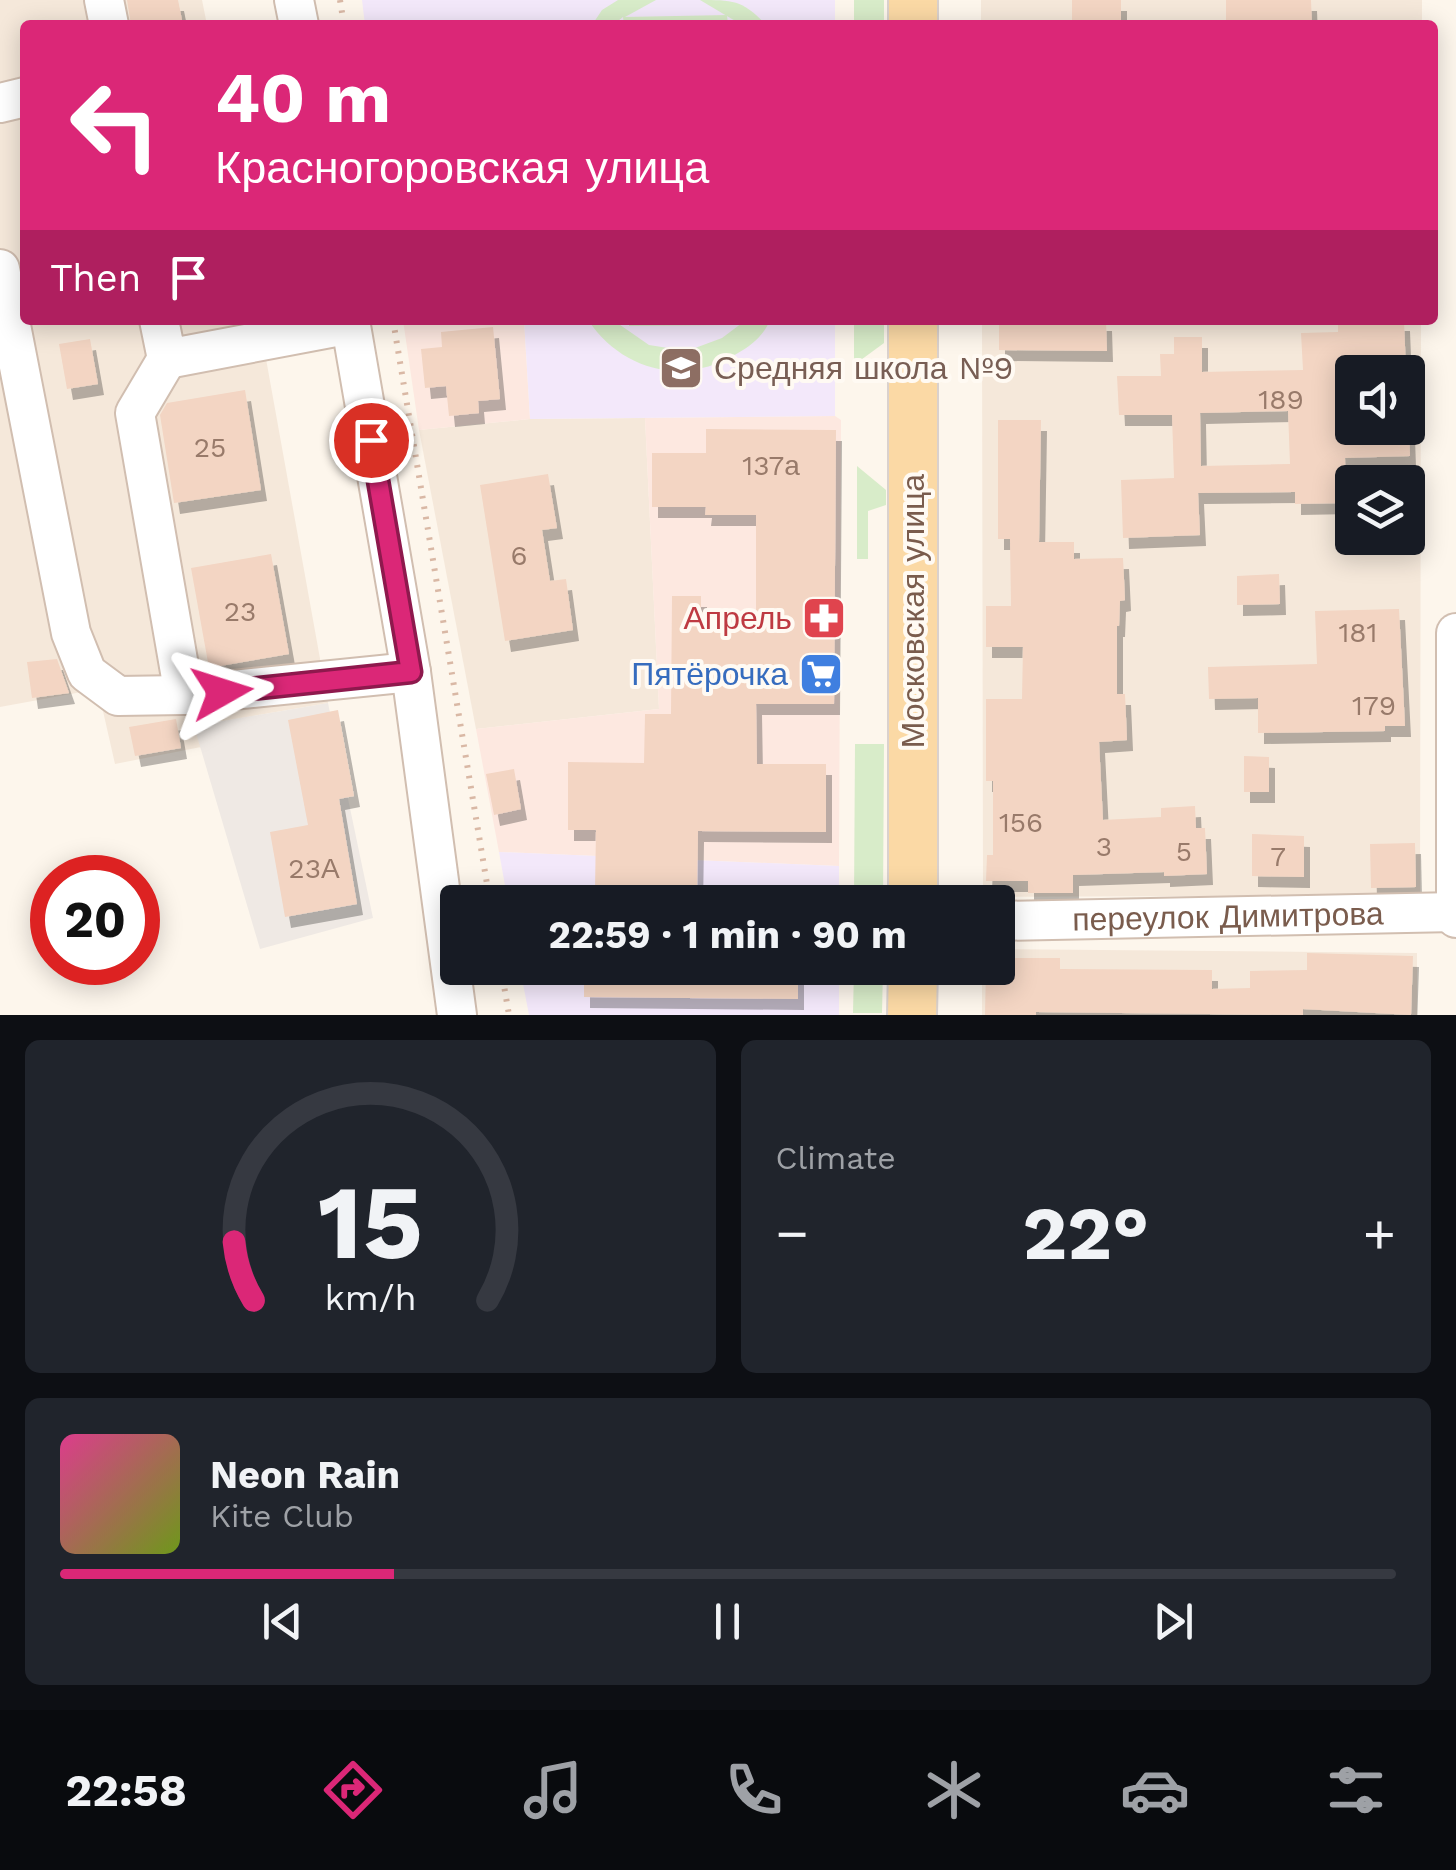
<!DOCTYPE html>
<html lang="en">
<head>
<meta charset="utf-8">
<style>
	body { margin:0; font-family:"Work Sans",sans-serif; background:#20242c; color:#f1f3f6; height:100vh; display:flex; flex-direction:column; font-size:38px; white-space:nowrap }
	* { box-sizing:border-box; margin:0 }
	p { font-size:32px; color:#9ea1a6 }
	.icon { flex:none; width:55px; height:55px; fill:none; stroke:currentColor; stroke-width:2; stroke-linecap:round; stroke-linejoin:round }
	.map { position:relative; height:1015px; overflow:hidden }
	.drawer { display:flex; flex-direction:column; gap:25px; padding:25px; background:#0d0f14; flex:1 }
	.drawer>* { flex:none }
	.hud { position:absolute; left:20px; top:20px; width:1418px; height:305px; border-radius:10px; box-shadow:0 5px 25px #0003; background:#db2777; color:#fff; overflow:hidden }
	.tools { position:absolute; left:1335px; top:355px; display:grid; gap:20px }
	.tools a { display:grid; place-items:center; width:90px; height:90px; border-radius:10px; background:#171b24; box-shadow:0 5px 25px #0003; font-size:50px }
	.speed { position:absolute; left:30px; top:855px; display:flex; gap:20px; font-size:50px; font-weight:700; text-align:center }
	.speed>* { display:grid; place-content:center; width:130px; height:130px; border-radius:50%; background:#171b24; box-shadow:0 5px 25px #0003; line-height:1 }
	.speed .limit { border:15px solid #d22; background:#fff; color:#111 }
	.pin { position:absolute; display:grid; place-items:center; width:85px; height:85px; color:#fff; margin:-42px; border:5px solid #fff; border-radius:50%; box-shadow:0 2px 10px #0007 }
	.me { position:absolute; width:110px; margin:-55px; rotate:84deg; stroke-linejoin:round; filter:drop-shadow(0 0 8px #0008) }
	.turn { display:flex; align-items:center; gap:35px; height:210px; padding:0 30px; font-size:45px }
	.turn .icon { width:130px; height:130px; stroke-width:2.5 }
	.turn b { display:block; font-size:70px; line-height:85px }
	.then { display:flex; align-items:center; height:95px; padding:0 30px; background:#0003; gap:20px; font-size:38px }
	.big { font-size:75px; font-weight:700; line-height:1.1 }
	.drawer .widget { flex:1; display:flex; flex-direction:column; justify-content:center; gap:15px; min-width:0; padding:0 35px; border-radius:15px; background:#20242c }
	.drawer .dial { align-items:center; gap:0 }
	.dial svg { height:260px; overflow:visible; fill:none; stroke:#363941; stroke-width:7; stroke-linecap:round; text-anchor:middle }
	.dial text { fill:#f1f3f6; stroke:none }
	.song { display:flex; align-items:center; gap:30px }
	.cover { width:120px; height:120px; border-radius:15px; background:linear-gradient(135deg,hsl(330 70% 55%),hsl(80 70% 35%)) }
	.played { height:10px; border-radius:5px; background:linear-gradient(90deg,#db2777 25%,#363941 25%) }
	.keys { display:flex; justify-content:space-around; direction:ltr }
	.heat { display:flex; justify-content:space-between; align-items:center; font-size:55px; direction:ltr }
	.drawer .tiles { flex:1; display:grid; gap:25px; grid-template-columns:1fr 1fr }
	.widget:last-child { grid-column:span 2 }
	.trip { position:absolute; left:440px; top:885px; width:575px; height:100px; border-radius:10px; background:#171b24; box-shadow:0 5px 25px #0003; font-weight:700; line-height:100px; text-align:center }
	.dock { display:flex; height:160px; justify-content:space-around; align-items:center; background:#090b0e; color:#9ea1a6 }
	.dock .icon { width:70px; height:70px }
	.dock .active { color:#db2777 }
	.dock b { font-size:45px; color:#f1f3f6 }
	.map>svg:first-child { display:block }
	.residential { fill:#f5e8da; fill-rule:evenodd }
	.commercial { fill:#fde8e0 }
	.industrial { fill:#efe9e4 }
	.education { fill:#f3e8fa }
	.green { fill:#d8ecc9 }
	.building { fill:#f3d5c3; fill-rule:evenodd; filter:url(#shadow) }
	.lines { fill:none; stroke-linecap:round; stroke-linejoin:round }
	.minor-casing { stroke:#d1beb0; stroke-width:42 }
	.major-casing { stroke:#dad1cd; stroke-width:52 }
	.path { stroke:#d9b8a5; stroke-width:6; stroke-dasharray:2.5 8; stroke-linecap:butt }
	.minor { stroke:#fff; stroke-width:38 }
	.major { stroke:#fbd9a5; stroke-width:48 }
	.route-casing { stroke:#8e194d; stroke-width:25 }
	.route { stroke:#db2777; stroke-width:18 }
	.labels { text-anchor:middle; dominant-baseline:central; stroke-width:8; stroke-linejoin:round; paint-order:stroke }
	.number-label { font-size:28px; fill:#987a6a }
	.education-label { font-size:32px; fill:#785e54; stroke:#fffaf3; text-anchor:start }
	.street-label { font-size:32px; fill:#7a5c4d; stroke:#fffaf3 }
	.health-label { font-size:32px; fill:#be3a42; stroke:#fffaf3; text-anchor:end }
	.shop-label { font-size:32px; fill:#366cbe; stroke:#fffaf3; text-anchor:end }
</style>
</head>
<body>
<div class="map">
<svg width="1456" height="1015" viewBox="0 0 1456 1015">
	<defs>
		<filter id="shadow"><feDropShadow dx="6" dy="11" stdDeviation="0" flood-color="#0004"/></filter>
	</defs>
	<rect width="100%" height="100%" fill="#fdf6ec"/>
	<g class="residential">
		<polygon points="0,0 202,0 207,25 25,25 25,320 259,320 328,703 195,726 201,747 115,764 98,689 0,707"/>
		<rect x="981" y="0" width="441" height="25"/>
		<path d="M982 320H1421L1420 895 983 897ZM1352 372H1408V428H1352ZM1352 482H1408V538H1352Z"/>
		<polygon points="645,418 659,709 476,729 419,430 530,419"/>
		<polygon points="998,949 1417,953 1417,1015 982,1015 982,968 998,968"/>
	</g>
	<g class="commercial">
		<polygon points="403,320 524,320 530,419 419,430"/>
		<polygon points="835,416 841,420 839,866 499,852 476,729 659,709 645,418"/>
	</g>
	<polygon class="industrial" points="328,703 373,918 260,949 194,726"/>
	<g class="education">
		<polygon points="362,0 835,0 835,25 365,25"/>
		<polygon points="524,320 835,320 835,416 530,419"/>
		<polygon points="499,852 839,866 839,902 508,902"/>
		<polygon points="520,968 839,968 839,1015 529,1015"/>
	</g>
	<g class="green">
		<polygon points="618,0 656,0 625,17 727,15 728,25 624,25 623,17 613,25 592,25 602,10"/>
		<path d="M700 0C733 0 743 0 766 25H742Z"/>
		<rect x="854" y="0" width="30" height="25"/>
		<path d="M588 320H613L649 345 687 351 722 338 746 320H770C764 335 752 345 738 353 685 386 623 372 588 320Z"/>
		<polygon points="629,320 732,320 732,325 629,326"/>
		<polygon points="854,320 884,320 884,343 854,365"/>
		<polygon points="857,466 886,490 886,505 868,511 868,559 857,559"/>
		<polygon points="855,744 884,744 883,902 854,902"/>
		<polygon points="854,968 883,968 882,1013 853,1013"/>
	</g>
	<g class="building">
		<polygon points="127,0 178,0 183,25 131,25"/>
		<rect x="1072" y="0" width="49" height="25"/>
		<polygon points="1226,0 1311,0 1312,25 1226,25"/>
		<polygon points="999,320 1106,320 1107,351 999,350"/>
		<path d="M1338 320H1404L1406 372H1352V428H1409L1410 456 1345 458 1346 503 1295 504V492L1198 493 1200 535 1123 538 1121 480 1174 478 1172 415H1119L1117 376H1161L1160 354H1174V337H1202V372L1303 370 1301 333 1338 332ZM1288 411 1290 464 1201 466 1200 413Z"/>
		<polygon points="493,327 500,399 478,401 479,413 449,416 446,386 425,388 421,349 442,347 441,332"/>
		<polygon points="90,339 98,384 67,389 59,344"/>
		<polygon points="245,390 261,490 174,503 160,415 167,403"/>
		<polygon points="998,420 1041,420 1039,542 1074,542 1074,559 1123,558 1125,600 1120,601 1119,626 1117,626 1117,694 1125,694 1127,740 1099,742 1103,820 1161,817 1161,808 1195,806 1196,828 1205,828 1207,874 1164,876 1164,872 1073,875 1073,893 1028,893 1028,881 986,881 987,855 993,855 993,781 986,781 986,699 1022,699 1023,647 986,647 986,606 1011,606 1010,539 998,539"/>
		<polygon points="706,429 836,430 834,704 756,704 757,764 826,764 826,832 698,831 697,897 612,897 612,890 595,890 596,830 568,830 568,762 644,763 645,714 671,714 672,596 701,596 701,612 756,612 756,515 705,515 706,507 652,507 652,453 706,453"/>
		<polygon points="548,474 557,528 542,530 550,581 566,579 573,630 505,641 480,485"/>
		<polygon points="271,554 289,654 209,668 191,568"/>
		<polygon points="1279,574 1280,604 1237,605 1237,576"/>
		<polygon points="1399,609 1405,726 1385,726 1385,731 1258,733 1258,698 1209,699 1208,667 1317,664 1315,611"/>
		<polygon points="57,659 69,693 32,698 27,662"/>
		<polygon points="338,710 354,796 339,799 357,904 285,917 270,832 308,825 288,720"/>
		<polygon points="176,719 181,748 135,756 129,727"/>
		<polygon points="1244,756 1269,757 1269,792 1244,792"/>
		<polygon points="514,769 521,809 494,815 486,774"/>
		<polygon points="1252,834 1304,836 1304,877 1252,876"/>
		<polygon points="1415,843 1416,887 1371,888 1370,844"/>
		<polygon points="1307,953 1413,956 1411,1015 1303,1009 1303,1015 1036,1012 1036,1015 985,1015 986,968 998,968 998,958 1060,958 1060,969 1212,970 1212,989 1250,988 1250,971 1307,970"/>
		<polygon points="584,968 798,968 798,999 584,997"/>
	</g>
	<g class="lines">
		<g class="minor-casing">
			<g id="minor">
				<polyline points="104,0 109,25"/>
				<polyline points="294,0 299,25"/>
				<polyline points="0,103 25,97"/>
				<polyline points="0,269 71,633 87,673 118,696 184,695 411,672"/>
				<polyline points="159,320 167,359 351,324"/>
				<polyline points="350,320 411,672 457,1015"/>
				<polyline points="167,359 135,413 184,695"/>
				<polyline points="1456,633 1456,918"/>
				<path id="s1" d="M998 921 1456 912"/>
			</g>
		</g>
		<g class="major-casing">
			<g id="major">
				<polyline points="913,0 913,25"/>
				<polyline points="913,320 913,902"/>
				<polyline points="912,1015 913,968"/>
			</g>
		</g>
		<g class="path">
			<polyline points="340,0 344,25"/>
			<polyline points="393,320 490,902"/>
			<polyline points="501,968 509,1015"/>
		</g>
		<use href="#minor" class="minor"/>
		<use href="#major" class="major"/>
	</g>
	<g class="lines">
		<g class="route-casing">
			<polyline id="route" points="222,692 411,672 371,440"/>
		</g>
		<use href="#route" class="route"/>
	</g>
	<defs>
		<g id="school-square" transform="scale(2.25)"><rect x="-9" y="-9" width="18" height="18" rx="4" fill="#8d6e63" stroke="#fffaf3"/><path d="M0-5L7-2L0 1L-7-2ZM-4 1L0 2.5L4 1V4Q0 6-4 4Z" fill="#fff"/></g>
		<g id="pharmacy-square" transform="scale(2.25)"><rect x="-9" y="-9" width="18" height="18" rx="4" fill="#e0444e" stroke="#fffaf3"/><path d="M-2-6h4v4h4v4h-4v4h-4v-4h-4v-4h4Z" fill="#fff"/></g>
		<g id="supermarket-square" transform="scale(2.25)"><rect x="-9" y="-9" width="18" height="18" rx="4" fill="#3f7fe0" stroke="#fffaf3"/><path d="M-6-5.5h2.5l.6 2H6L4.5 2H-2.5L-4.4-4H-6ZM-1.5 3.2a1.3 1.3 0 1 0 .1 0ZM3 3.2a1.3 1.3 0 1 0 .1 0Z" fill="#fff"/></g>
	</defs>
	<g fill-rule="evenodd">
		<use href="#school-square" x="681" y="368"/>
		<use href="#pharmacy-square" x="824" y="618"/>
		<use href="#supermarket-square" x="821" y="674"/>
	</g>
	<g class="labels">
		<g class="number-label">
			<text x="1281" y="399">189</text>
			<text x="210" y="447">25</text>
			<text x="771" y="465">137а</text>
			<text x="519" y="555">6</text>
			<text x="240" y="611">23</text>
			<text x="1358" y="632">181</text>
			<text x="1374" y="705">179</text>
			<text x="1021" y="822">156</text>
			<text x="1104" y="846">3</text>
			<text x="1184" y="851">5</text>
			<text x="1278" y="856">7</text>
			<text x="314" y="868">23А</text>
		</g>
		<g class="education-label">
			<text x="714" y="368">Средняя школа №9</text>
		</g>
		<g class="street-label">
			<text transform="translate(913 611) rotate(-90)">Московская улица</text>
			<text stroke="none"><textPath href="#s1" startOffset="230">переулок Димитрова</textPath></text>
		</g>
		<g class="health-label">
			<text x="792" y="618">Апрель</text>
		</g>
		<g class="shop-label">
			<text x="788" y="674">Пятёрочка</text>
		</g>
	</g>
</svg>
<div class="tools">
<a><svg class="icon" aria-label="sound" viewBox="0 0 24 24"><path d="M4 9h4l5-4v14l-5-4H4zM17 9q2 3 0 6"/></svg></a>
<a><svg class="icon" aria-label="layers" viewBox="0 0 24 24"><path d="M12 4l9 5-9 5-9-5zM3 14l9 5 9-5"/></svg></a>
</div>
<div class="speed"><div class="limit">20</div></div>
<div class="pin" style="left:371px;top:440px;background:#d93025"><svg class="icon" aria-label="arrive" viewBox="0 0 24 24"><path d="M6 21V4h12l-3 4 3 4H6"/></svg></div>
<svg class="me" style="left:222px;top:692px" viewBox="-20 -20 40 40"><path d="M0-17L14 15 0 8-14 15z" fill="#db2777" stroke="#fff" stroke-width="4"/></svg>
<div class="trip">22:59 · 1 min · 90 m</div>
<div class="hud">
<div class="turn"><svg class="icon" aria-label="left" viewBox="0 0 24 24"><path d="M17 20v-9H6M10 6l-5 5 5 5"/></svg><div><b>40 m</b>Красногоровская улица</div></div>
<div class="then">Then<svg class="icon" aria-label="arrive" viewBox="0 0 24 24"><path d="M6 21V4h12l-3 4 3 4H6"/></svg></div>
</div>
</div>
<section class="drawer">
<div class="tiles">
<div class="widget dial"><svg viewBox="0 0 100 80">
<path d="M14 69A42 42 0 1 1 86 69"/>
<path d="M14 69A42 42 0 0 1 8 51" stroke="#db2777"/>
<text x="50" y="56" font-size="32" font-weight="700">15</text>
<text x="50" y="72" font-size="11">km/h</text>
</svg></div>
<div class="widget"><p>Climate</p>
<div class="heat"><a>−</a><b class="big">22°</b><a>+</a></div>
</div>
<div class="widget">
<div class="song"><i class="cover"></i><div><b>Neon Rain</b><p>Kite Club</p></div></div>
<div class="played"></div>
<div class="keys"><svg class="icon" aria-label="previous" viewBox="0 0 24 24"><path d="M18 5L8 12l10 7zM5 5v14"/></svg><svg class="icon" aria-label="pause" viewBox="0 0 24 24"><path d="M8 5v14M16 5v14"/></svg><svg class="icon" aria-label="next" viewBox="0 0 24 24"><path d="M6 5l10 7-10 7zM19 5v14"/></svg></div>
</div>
</div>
</section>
<nav class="dock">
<b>22:58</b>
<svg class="icon active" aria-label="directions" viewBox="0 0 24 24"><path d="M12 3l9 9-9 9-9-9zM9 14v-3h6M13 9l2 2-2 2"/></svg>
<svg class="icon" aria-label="music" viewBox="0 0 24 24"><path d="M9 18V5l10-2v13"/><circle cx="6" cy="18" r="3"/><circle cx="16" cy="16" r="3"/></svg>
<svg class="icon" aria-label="phone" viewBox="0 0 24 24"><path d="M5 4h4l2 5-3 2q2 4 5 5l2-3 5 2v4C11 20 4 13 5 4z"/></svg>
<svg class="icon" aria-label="climate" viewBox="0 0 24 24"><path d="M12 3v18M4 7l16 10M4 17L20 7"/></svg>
<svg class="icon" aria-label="car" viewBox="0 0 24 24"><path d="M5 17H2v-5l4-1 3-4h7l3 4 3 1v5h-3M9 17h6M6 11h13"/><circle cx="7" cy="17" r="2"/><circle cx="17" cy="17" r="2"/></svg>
<svg class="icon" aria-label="filters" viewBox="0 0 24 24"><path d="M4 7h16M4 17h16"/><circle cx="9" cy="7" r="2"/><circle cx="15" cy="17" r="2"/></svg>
</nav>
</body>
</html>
